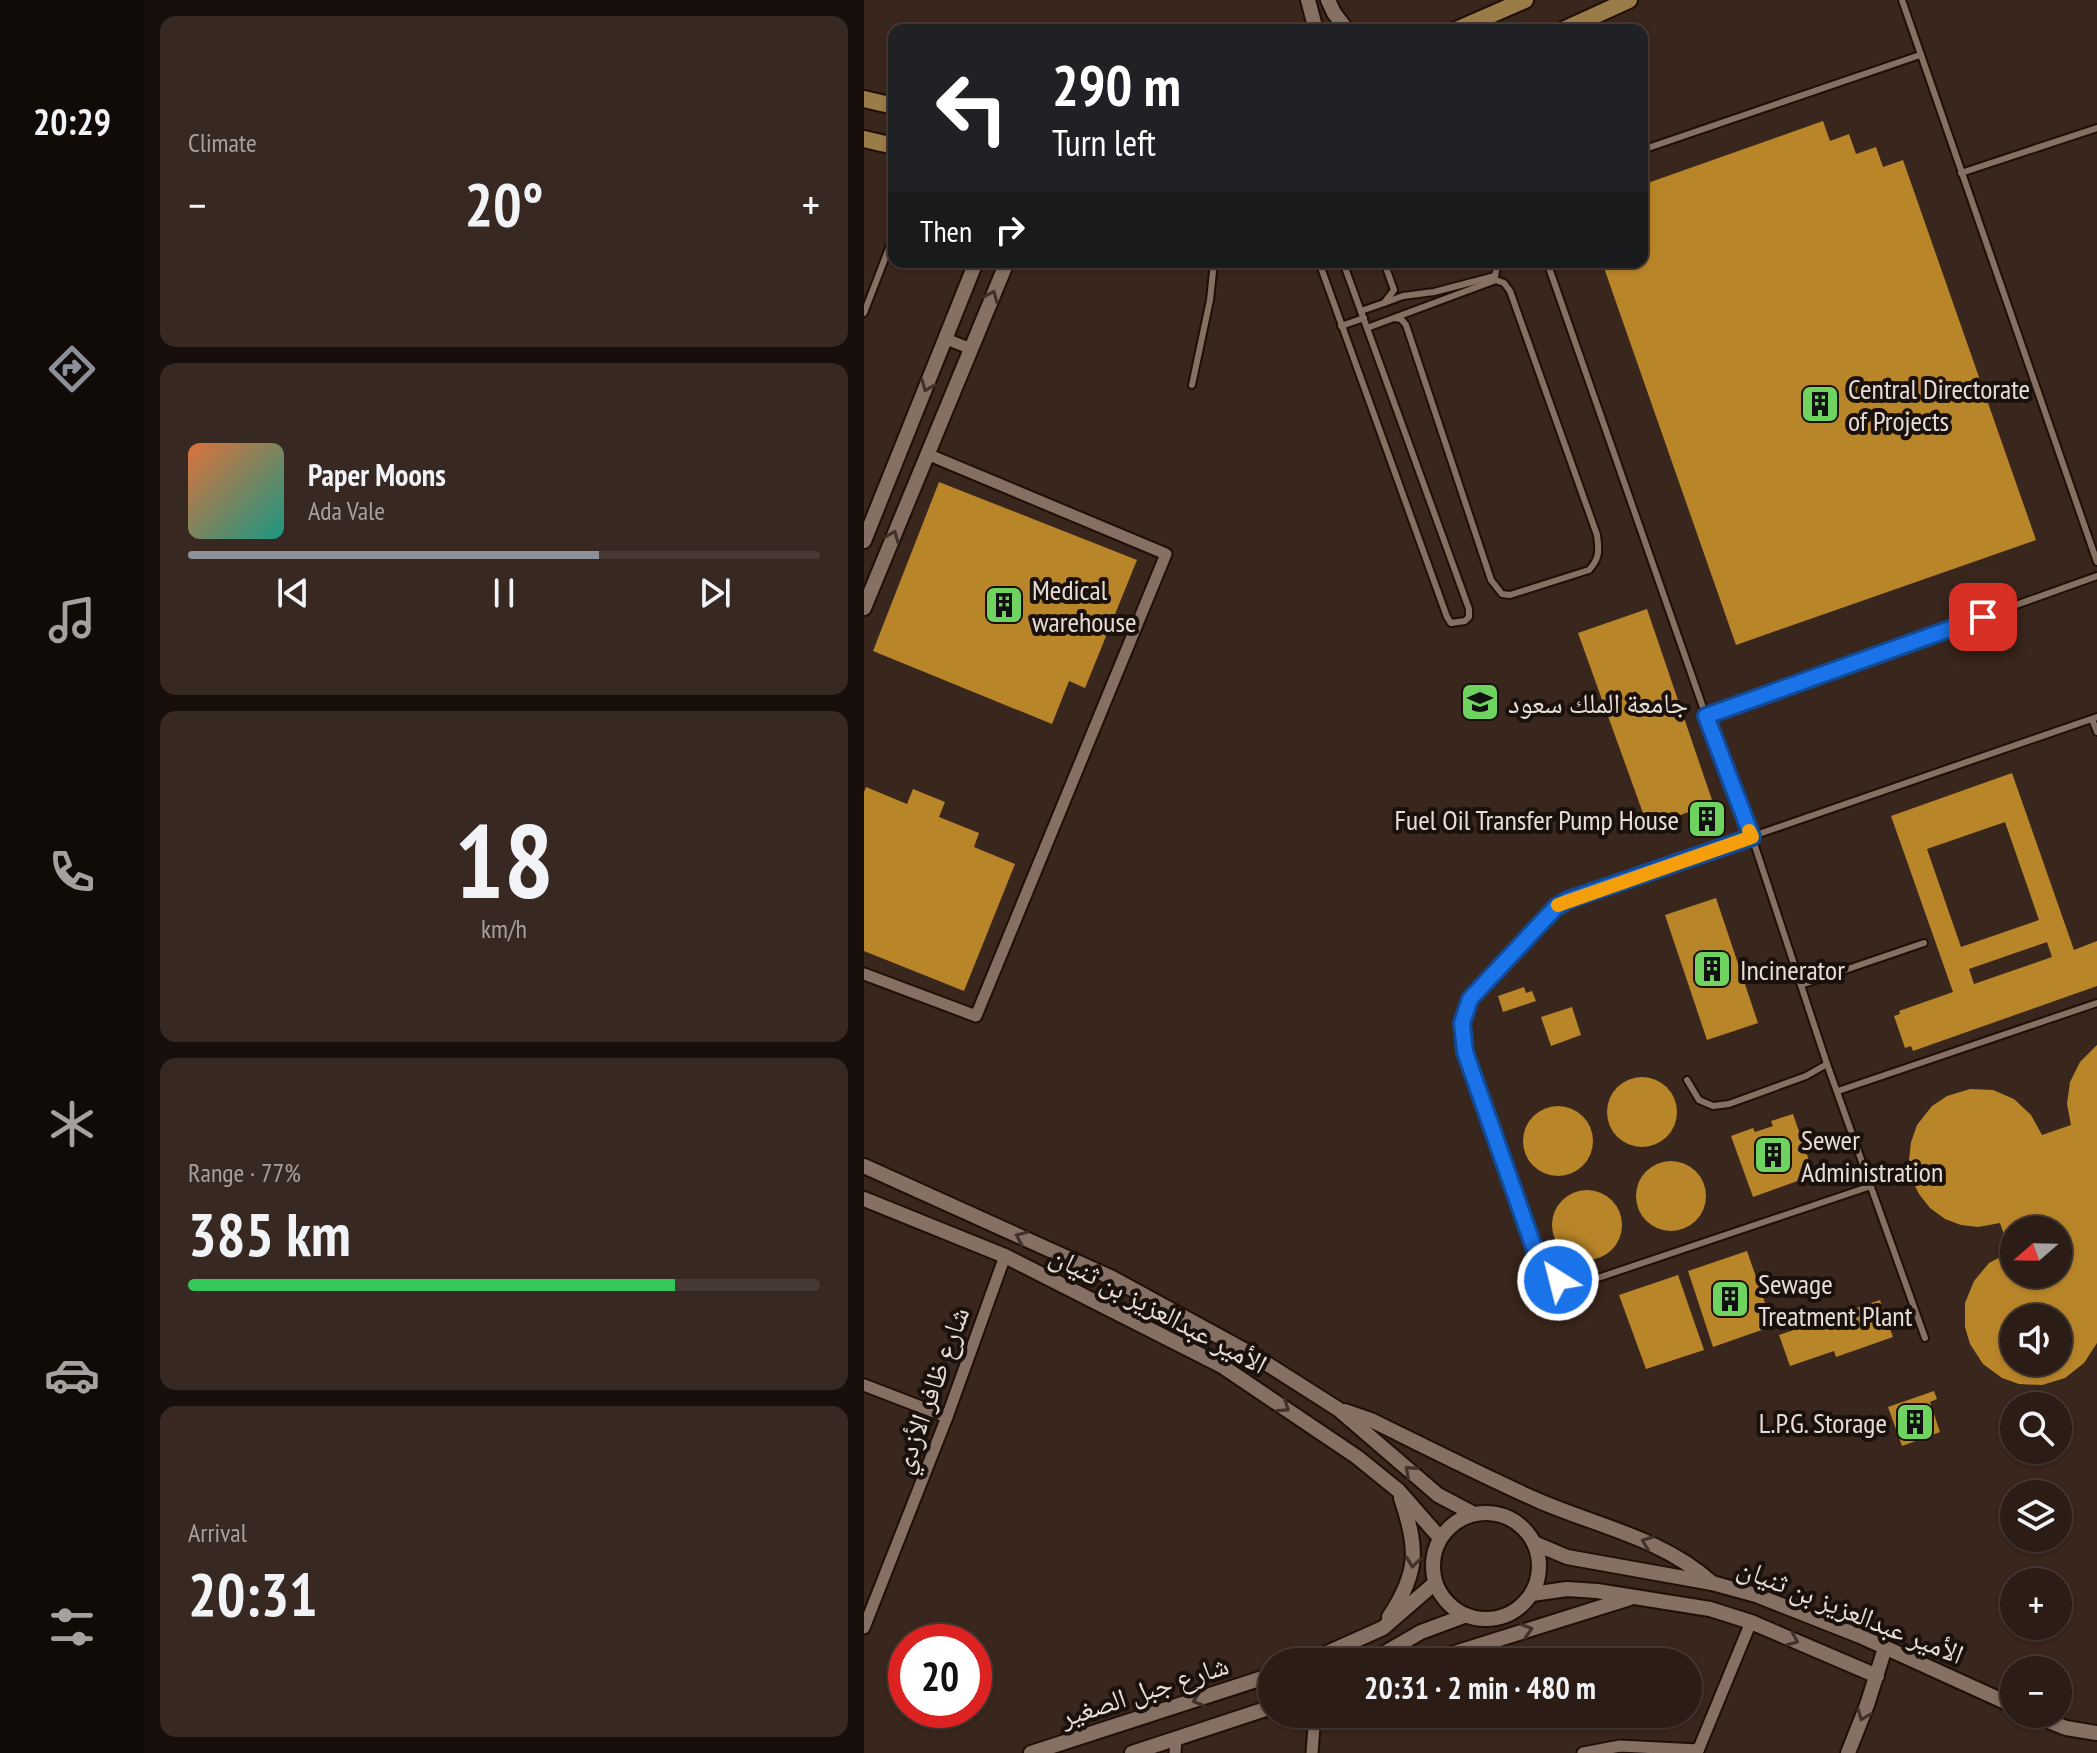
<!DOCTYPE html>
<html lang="en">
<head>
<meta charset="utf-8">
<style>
	body { margin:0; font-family:"PT Sans Narrow","Noto Naskh Arabic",sans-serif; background:#372922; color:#f1f3f6; height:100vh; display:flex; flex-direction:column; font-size:30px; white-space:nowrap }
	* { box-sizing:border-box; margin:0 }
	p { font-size:26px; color:#a6a1a0 }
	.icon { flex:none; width:44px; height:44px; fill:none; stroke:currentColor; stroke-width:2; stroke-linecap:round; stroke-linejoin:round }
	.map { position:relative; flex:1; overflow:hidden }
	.side { display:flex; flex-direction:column; gap:16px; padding:16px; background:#180f0c; width:720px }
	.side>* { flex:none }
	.banner { position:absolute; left:24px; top:24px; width:760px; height:244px; border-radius:16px; box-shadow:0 2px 6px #0004,0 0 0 2px #473a34; background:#202124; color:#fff; overflow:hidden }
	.needle { width:52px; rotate:250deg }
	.buttons { position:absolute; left:1136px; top:1216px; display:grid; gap:16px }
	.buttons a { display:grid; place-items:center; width:72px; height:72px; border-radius:50%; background:#2b1c15; box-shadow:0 2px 6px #0004,0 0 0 2px #473a34; font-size:40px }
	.speed { position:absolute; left:24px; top:1624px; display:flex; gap:16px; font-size:40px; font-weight:700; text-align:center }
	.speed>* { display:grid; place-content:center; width:104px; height:104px; border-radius:50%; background:#2b1c15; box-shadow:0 2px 6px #0004,0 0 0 2px #473a34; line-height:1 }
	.speed .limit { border:12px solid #d22; background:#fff; color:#111 }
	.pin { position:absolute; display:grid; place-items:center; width:68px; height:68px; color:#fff; margin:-34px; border-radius:16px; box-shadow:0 4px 12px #0006 }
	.me { position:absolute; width:88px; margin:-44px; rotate:324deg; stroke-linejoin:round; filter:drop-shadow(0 0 6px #0008) }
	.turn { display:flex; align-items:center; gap:28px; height:168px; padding:0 32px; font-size:36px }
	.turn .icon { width:104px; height:104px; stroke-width:2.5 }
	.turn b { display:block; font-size:56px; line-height:68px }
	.then { display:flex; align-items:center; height:76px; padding:0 32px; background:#0003; gap:16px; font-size:30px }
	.big { font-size:60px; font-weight:800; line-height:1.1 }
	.side .card { flex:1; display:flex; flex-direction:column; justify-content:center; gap:12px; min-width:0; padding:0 28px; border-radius:16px; background:#372922 }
	.side .dial { align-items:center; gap:0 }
	.dial b { font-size:104px; line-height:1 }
	.song { display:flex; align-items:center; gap:24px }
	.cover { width:96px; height:96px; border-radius:12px; background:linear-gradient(135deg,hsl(20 70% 55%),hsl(170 70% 35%)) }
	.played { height:8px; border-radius:4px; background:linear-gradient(90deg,#8c9099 65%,#473a34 65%) }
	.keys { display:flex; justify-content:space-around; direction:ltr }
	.heat { display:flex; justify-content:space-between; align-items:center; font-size:44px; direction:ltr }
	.charge { height:12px; border-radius:6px; background:linear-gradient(90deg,#34c759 77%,#473a34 0) }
	.trip { position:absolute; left:394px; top:1648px; width:444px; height:80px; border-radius:40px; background:#2b1c15; box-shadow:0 2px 6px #0004,0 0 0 2px #473a34; font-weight:800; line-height:80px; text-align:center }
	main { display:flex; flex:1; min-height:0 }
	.tabs { display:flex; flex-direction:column; width:144px; justify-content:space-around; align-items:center; background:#110b08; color:#a6a1a0 }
	.tabs .icon { width:56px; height:56px }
	.tabs .selected { color:#8c9099 }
	.tabs b { font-size:36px; color:#f1f3f6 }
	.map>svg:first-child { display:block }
	.building { fill:#b98529; fill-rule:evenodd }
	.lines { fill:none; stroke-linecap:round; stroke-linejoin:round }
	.service-casing { stroke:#1f0f06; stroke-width:10 }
	.minor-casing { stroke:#1f0f06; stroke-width:15 }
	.tertiary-casing { stroke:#1f0f06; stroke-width:18 }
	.secondary-casing { stroke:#1f0f06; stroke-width:20 }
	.service { stroke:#867064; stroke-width:6 }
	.minor { stroke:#867064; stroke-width:11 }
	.tertiary { stroke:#867064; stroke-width:14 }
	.secondary { stroke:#9a7c48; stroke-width:16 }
	.oneway { stroke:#40322b }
	.route-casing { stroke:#114b97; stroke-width:20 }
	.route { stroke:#1a73e8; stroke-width:14 }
	.slow { stroke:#f59e0b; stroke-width:14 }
	.labels { text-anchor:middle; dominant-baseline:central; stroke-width:8; stroke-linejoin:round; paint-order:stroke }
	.poi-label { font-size:28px; fill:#e9dcd6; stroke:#1a110d; text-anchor:start }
	.street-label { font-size:28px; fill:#e9dcd6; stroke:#1a110d }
</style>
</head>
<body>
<main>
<nav class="tabs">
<b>20:29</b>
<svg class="icon selected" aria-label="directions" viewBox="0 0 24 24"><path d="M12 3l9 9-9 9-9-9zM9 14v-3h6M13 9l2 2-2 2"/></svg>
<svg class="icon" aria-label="music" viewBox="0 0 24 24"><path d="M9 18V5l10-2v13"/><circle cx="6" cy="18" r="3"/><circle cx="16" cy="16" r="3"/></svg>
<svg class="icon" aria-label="phone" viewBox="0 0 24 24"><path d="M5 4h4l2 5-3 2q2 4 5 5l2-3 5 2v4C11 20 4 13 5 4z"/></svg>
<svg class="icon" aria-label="climate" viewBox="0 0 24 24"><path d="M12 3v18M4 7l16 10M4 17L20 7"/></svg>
<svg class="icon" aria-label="car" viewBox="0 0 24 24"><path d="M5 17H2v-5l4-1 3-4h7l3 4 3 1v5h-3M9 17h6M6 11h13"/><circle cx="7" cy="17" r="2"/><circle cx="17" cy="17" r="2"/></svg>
<svg class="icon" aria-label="filters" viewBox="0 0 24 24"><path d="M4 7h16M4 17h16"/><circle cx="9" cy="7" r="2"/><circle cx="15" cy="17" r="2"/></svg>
</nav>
<section class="side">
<div class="card"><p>Climate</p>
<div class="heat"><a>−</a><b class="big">20°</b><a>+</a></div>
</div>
<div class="card">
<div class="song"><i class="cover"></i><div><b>Paper Moons</b><p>Ada Vale</p></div></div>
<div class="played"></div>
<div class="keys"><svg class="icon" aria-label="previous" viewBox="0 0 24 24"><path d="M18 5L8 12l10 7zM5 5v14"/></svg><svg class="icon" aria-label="pause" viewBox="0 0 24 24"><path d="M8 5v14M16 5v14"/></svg><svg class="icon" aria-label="next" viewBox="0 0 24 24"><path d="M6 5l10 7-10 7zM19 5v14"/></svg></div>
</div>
<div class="card dial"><b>18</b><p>km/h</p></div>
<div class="card"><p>Range · 77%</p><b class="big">385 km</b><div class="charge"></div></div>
<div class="card"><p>Arrival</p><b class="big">20:31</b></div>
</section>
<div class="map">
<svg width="1233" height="1753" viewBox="0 0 1233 1753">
	<rect width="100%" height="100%" fill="#39261c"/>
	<g class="building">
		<polygon points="959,121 966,141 985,134 992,154 1012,147 1019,167 1039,160 1172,540 872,645 739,265 749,262 778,262 778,207 785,204 778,185"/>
		<polygon points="75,482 273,560 221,688 205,681 188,724 9,651"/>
		<polygon points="783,609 849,803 784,827 714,633"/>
		<path d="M1148 773 1210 950 1233 941V986L1049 1051 1047 1046 1041 1048 1030 1016 1036 1014 1035 1011 1089 992 1027 816ZM1141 822 1175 920 1097 947 1063 849ZM1183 942 1188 957 1110 984 1105 969Z"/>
		<polygon points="2,787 43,804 49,789 81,802 75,817 115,833 110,847 151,864 100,991 0,951 0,792"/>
		<polygon points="853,806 860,824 833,833 827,815"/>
		<polygon points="852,898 894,1023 843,1040 801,915"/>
		<polygon points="660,987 662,993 668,991 672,1001 639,1012 634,996"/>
		<polygon points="708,1007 717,1035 687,1046 677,1017"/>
		<path d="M1233 1045V1343L1220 1363 1201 1378 1178 1385 1155 1384 1138 1378 1119 1364 1106 1344 1101 1327V1303L1110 1281 1125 1263 1146 1252 1136 1223 1114 1227 1097 1225 1081 1219 1066 1208 1055 1194 1047 1178 1045 1160 1047 1142 1053 1125 1068 1106 1083 1096 1106 1089 1129 1090 1150 1099 1167 1115 1178 1135 1207 1125 1203 1104 1206 1082 1216 1062ZM1150 1230H1194V1274H1150ZM1150 1318H1194V1362H1150Z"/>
		<circle cx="778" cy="1112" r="35"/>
		<circle cx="694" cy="1141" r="35"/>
		<polygon points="929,1114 950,1175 889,1197 867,1136 889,1128 891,1132 909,1126 907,1121"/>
		<circle cx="807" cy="1196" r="35"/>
		<circle cx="723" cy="1225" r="35"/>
		<polygon points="883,1251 909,1326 849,1347 824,1271"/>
		<polygon points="814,1275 840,1350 782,1369 755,1295"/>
		<polygon points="1016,1300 1029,1337 972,1357 970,1351 926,1366 915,1335"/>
		<polygon points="1070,1391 1073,1399 1066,1402 1076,1432 1038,1446 1024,1407"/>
	</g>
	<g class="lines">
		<g class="service-casing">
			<g id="service">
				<polyline points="1038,0 1233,562"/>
				<polyline points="778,150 1056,55"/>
				<polyline points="1097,173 1233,128"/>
				<polyline points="455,262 583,617 587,623 601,621 605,617 605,609 479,262"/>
				<polyline points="683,262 842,716 888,837 963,1064 1061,1338"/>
				<polyline points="520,303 539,296 570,292 631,276 634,262"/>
				<polyline points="497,311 520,303 530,290 520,262"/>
				<polyline points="0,313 30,235"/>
				<polyline points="477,326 500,318"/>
				<path d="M503 328 632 280 640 283 646 291 733 535C735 550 736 558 725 570L646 595 638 594 627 580 542 325 537 319 530 318"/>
				<polyline points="328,385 346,300 350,262"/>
				<polyline points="842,716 1233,576"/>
				<polyline points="1228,719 1233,732"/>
				<polyline points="937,985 1060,943"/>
				<polyline points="823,1080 835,1100 849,1106 865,1104 942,1076 963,1064"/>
				<polyline points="974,1091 1233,1003"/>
				<path d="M1007 1186 719 1283C698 1286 685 1278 674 1259L601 1052C595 1030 597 1011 611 993L687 911 704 900 1233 717"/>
			</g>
		</g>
		<g class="minor-casing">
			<g id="minor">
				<polyline points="82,339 105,348"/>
				<polyline points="0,974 112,1016 302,554 63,454"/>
				<polyline points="0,1385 83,1417"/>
				<polyline points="0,1628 83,1417 141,1256"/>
				<polyline points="311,1753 312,1739"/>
				<polyline points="448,1753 451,1714"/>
				<polyline points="719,1753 756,1746 834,1750"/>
				<polyline points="833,1753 887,1622"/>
			</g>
		</g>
		<g class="tertiary-casing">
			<g id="tertiary">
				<polyline points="444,0 452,30"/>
				<polyline points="464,0 470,13 483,30"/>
				<polyline points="0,541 112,262"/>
				<polyline points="0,608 143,262"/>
				<polyline points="0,1166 248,1278 389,1355 474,1409 574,1495 610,1514"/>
				<polyline points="0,1199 141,1256 358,1366 493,1457 535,1491 576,1538"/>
				<path d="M481 1411 507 1420C562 1447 617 1475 673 1500 732 1526 799 1538 848 1583"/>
				<circle cx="622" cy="1566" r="53"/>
				<polyline points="670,1543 703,1557 848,1583 892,1595 996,1636 1150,1706"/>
				<polyline points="668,1594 703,1589 733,1591 846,1609 887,1622 1013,1676"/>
				<path d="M525 1617C555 1572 554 1548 537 1498"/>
				<polyline points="443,1662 519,1628 571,1583"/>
				<polyline points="505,1662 557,1632 600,1616"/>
				<polyline points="562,1662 766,1598"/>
				<polyline points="1167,1714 1202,1728 1233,1733"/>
				<polyline points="167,1753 408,1675"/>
				<polyline points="268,1753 408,1707"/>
				<polyline points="984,1753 1003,1705 1021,1648"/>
			</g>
		</g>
		<g class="secondary-casing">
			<g id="secondary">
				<polyline points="592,30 661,0"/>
				<polyline points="699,30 765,0"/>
				<polyline points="0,99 30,106"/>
				<polyline points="0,139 30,146"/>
			</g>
		</g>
		<use href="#service" class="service"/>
		<use href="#minor" class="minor"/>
		<use href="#tertiary" class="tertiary"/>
		<use href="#secondary" class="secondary"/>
	</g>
	<defs><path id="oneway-chevron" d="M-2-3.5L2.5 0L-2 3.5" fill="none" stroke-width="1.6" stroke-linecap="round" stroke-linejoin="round" transform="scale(2)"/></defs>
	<g class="oneway">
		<use href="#oneway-chevron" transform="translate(128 296) rotate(-67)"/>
		<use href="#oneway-chevron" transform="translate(63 386) rotate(112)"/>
		<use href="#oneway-chevron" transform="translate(29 536) rotate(-68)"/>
		<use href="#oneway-chevron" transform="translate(157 1237) rotate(-156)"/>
		<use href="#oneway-chevron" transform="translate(420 1407) rotate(34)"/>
		<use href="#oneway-chevron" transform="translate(546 1471) rotate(-139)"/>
		<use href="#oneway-chevron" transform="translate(783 1542) rotate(-159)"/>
		<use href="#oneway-chevron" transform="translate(549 1562) rotate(97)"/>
		<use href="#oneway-chevron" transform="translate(663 1630) rotate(-17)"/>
		<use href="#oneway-chevron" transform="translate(929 1640) rotate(23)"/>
		<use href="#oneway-chevron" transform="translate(334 1700) rotate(162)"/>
		<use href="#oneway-chevron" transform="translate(999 1715) rotate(112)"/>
	</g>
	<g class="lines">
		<g class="route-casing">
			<polyline id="route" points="694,1280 682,1271 674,1259 601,1052 598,1023 606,999 692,907 704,900 888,837 842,716 1119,617"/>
		</g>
		<use href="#route" class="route"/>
		<polyline class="slow" points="694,905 888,837 885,831"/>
	</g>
	<defs>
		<g id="building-square" transform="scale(2)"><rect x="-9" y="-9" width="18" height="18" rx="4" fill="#6fd360" stroke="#1a110d"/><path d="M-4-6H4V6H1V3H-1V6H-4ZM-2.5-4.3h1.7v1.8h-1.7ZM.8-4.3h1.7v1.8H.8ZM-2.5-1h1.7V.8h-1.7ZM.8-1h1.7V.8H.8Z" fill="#111"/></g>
		<g id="university-square" transform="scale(2)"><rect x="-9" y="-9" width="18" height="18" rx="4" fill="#6fd360" stroke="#1a110d"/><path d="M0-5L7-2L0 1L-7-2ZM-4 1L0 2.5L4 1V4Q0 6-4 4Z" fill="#111"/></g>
	</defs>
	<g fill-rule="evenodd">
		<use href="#building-square" x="956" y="404"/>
		<use href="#building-square" x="140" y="605"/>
		<use href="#university-square" x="616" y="702"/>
		<use href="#building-square" x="843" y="819"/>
		<use href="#building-square" x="848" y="969"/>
		<use href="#building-square" x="909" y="1155"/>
		<use href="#building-square" x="866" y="1299"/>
		<use href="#building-square" x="1051" y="1422"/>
	</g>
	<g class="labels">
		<g class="poi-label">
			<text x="984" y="388">Central Directorate<tspan x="984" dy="32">of Projects</tspan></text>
			<text x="168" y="589">Medical<tspan x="168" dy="32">warehouse</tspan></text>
			<text x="644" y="702">جامعة الملك سعود</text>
			<text x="815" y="819" text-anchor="end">Fuel Oil Transfer Pump House</text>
			<text x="876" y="969">Incinerator</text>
			<text x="937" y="1139">Sewer<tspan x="937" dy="32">Administration</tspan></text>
			<text x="894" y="1283">Sewage<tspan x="894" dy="32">Treatment Plant</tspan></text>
			<text x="1023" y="1422" text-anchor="end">L.P.G. Storage</text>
		</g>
		<g class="street-label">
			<text transform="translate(295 1309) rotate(28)">الأمير عبدالعزيز بن ثنيان</text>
			<text transform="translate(66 1390) rotate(-70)">شارع ظافر الأزدي</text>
			<text transform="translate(987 1610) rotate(22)">الأمير عبدالعزيز بن ثنيان</text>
			<text transform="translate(280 1690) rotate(-18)">شارع جبل الصغير</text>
		</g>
	</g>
</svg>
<div class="buttons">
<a><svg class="needle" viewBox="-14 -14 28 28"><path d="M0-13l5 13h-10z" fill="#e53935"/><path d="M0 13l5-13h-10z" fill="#a6a1a0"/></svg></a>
<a><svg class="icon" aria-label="sound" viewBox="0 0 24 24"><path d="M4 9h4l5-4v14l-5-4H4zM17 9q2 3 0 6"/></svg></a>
<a><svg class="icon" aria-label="search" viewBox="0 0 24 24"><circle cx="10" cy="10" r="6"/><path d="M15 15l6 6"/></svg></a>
<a><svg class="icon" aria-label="layers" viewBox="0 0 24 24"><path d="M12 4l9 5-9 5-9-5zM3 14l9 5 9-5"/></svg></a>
<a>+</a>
<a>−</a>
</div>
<div class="speed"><div class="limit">20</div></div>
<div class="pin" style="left:1119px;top:617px;background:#d93025"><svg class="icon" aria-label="arrive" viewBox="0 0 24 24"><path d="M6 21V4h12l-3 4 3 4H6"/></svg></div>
<svg class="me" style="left:694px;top:1280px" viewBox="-20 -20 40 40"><circle r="17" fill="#1a73e8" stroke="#fff" stroke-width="3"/><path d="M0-11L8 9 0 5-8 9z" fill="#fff"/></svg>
<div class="trip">20:31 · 2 min · 480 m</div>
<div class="banner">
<div class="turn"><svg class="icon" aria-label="left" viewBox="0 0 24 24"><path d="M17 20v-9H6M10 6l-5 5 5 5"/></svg><div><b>290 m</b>Turn left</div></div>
<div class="then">Then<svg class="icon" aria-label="right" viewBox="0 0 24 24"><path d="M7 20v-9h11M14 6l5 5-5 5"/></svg></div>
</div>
</div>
</main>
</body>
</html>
